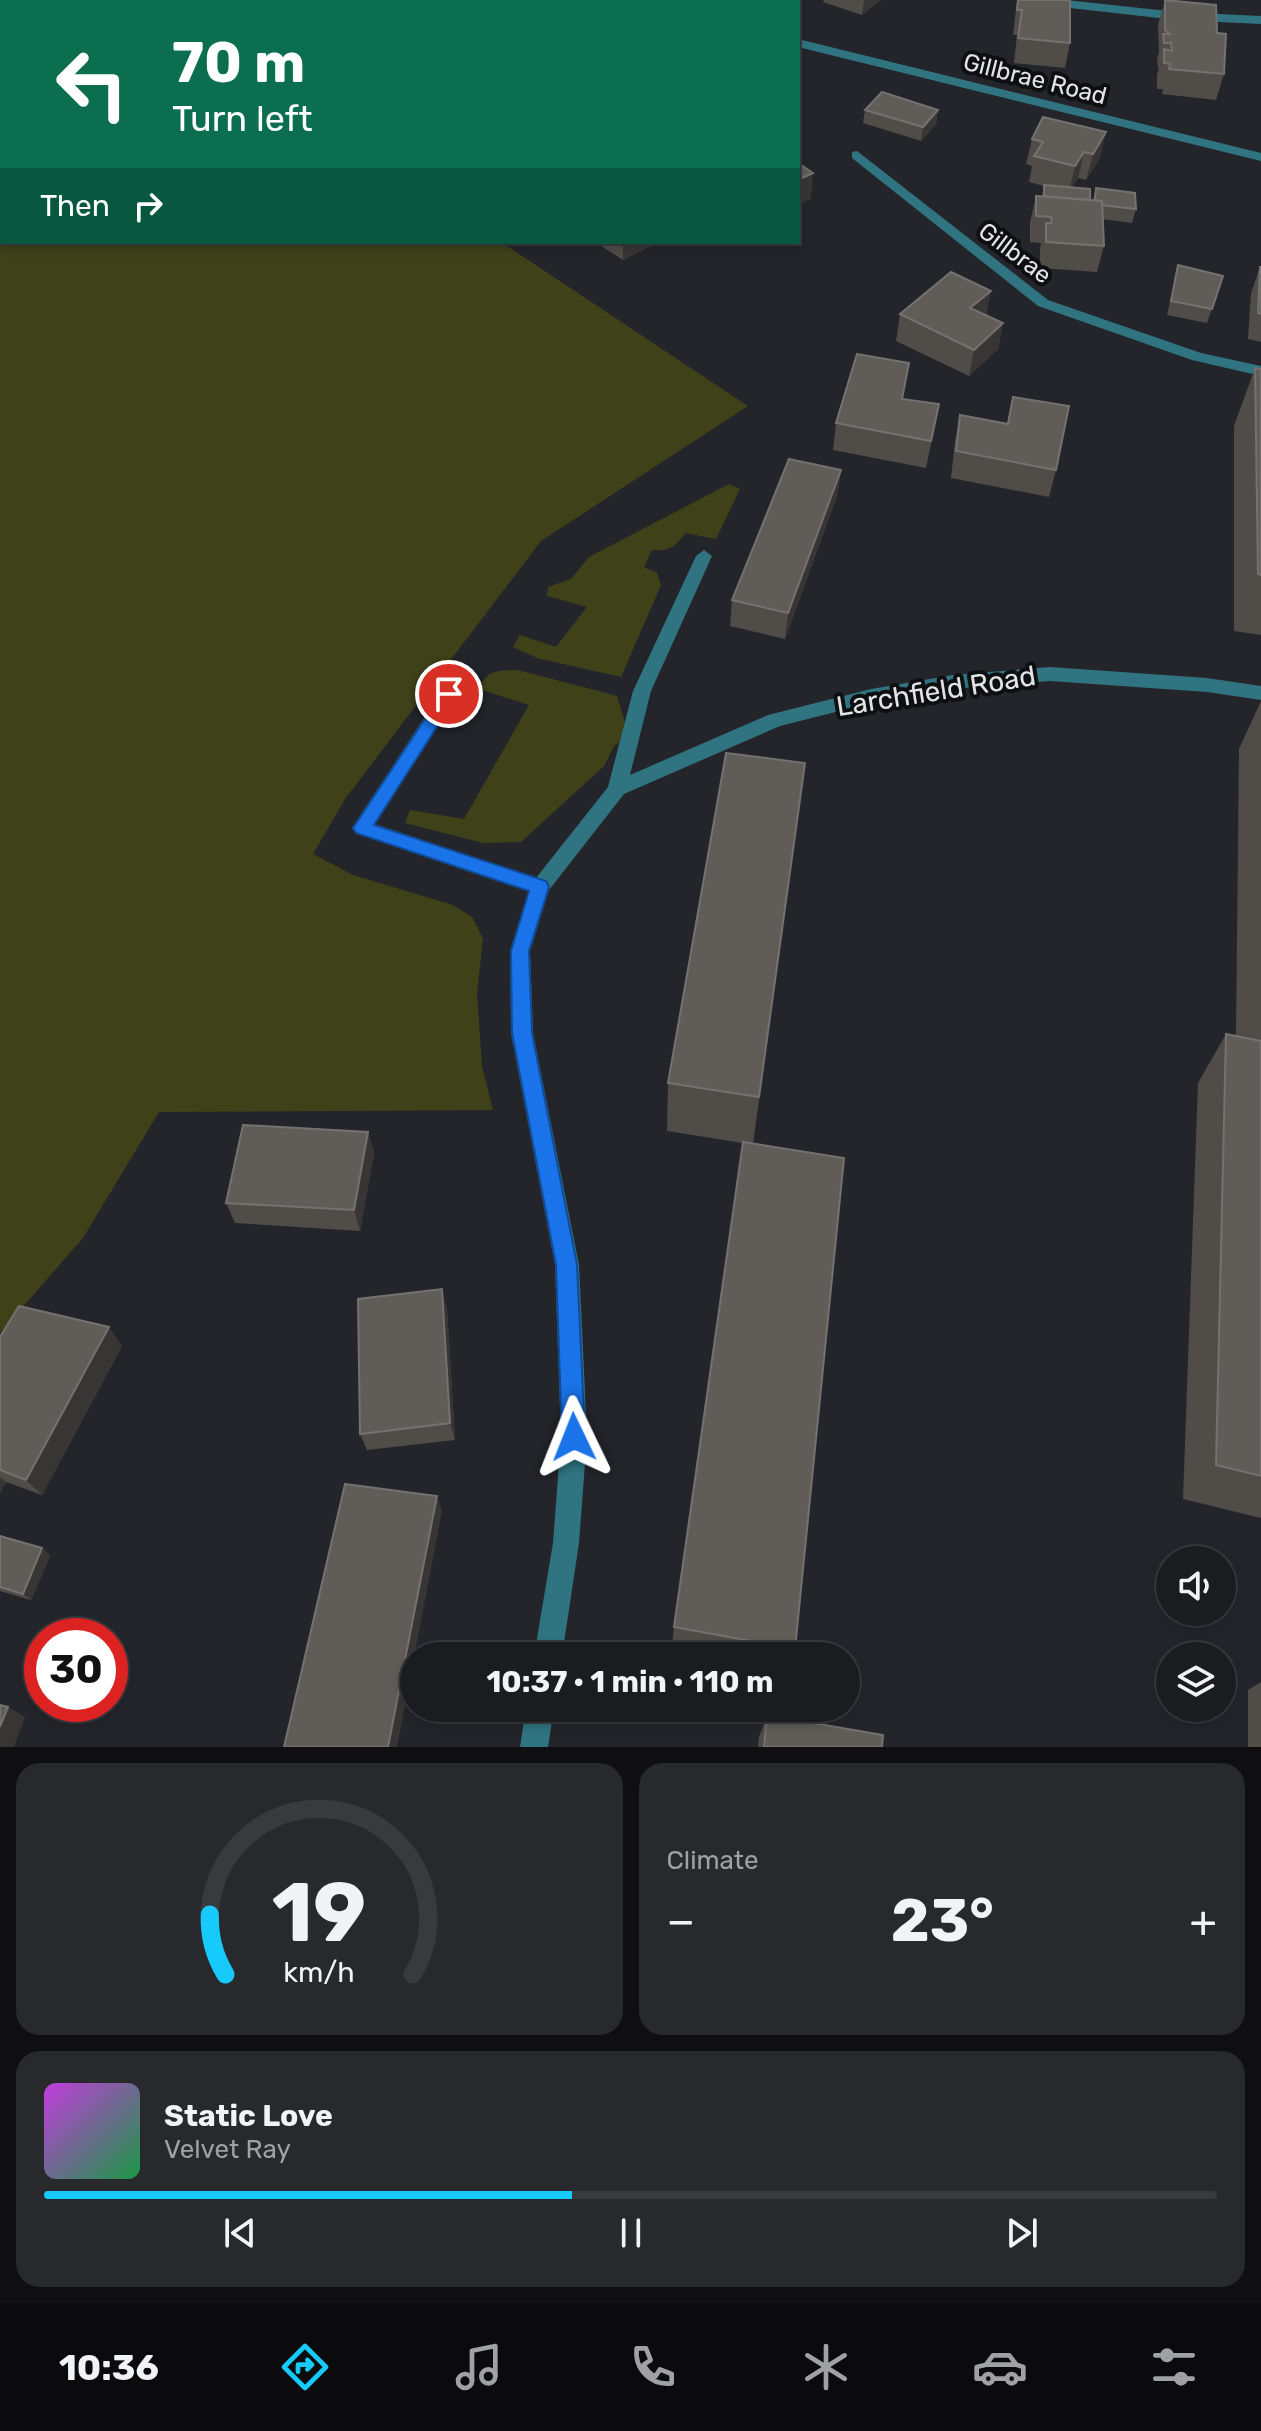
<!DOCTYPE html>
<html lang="en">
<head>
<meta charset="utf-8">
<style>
	body { margin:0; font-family:Rubik,sans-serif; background:#28292d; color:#f1f3f6; height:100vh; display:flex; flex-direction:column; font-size:30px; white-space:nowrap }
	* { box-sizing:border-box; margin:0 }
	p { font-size:26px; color:#a0a1a5 }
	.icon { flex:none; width:44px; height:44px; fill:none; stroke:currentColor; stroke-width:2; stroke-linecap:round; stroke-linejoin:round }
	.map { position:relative; height:1747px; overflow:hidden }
	.panel { display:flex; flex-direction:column; gap:16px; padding:16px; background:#0f0f12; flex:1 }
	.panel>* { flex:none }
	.top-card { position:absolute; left:0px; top:0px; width:800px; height:244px; box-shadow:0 4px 12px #0003,0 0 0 2px #393a3e; background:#0b6e4f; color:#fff; overflow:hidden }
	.fabs { position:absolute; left:1156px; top:1546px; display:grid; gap:16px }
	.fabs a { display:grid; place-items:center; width:80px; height:80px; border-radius:50%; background:#1b1c20; box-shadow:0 4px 12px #0003,0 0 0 2px #393a3e; font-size:40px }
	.speed { position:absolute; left:24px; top:1618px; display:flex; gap:16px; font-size:40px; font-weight:700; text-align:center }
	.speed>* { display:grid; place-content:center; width:104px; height:104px; border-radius:50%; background:#1b1c20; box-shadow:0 4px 12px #0003,0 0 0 2px #393a3e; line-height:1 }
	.speed .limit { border:12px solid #d22; background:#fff; color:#111 }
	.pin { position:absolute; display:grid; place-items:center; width:68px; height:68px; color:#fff; margin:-34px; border:4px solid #fff; border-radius:50%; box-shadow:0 2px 8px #0007 }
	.me { position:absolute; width:88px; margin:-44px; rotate:358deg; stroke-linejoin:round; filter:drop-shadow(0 0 6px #0008) }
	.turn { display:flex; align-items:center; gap:28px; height:168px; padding:0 40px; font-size:36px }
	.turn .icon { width:104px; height:104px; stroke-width:2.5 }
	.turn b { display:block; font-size:56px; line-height:68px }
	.then { display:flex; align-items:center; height:76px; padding:0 40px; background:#0003; gap:16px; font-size:30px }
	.big { font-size:60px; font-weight:700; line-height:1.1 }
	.panel .tile { flex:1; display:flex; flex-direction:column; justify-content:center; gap:12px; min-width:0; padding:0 28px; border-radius:24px; background:#28292d }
	.panel .dial { align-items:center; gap:0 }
	.dial svg { height:208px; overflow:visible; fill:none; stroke:#393a3e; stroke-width:7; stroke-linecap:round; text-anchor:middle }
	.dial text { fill:#f1f3f6; stroke:none }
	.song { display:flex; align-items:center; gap:24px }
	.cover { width:96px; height:96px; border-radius:12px; background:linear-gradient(135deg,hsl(290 70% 55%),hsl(140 70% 35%)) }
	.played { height:8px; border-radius:4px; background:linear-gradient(90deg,#16cafb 45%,#393a3e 45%) }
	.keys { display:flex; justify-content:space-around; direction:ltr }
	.heat { display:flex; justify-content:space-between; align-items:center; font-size:44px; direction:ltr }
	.panel .tiles { flex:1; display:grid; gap:16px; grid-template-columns:1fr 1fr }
	.tile:last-child { grid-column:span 2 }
	.trip { position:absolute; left:400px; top:1642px; width:460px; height:80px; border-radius:40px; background:#1b1c20; box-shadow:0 4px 12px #0003,0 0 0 2px #393a3e; font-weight:700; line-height:80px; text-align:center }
	.dock { display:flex; height:128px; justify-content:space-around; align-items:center; background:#0b0b0d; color:#a0a1a5 }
	.dock .icon { width:56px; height:56px }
	.dock .on { color:#16cafb }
	.dock b { font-size:36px; color:#f1f3f6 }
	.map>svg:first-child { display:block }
	.green { fill:#3f4219 }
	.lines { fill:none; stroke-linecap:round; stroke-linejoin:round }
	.minor { fill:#2f7480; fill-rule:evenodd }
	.wall { fill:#504c48 }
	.shaded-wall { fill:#383635 }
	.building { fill:#605d59; stroke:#747270; stroke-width:2 }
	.route { fill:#1a73e8; stroke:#114b97; stroke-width:2 }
	.labels { text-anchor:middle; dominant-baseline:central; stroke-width:8; stroke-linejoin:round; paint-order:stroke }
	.far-street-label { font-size:24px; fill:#e3e4e8; stroke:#0e0f11 }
	.street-label { font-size:28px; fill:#e3e4e8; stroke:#0e0f11 }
</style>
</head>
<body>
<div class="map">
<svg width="1261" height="1747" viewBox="0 0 1261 1747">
	<rect width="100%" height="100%" fill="#24252b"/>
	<g class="green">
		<polygon points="0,0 140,2 2,2 2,242 501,242 748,406 541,541 345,799 313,854 353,875 453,905 472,917 483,938 477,994 482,1066 493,1110 159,1112 83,1238 0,1333"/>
		<path d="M729 484 740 489 716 539 685 533C676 546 670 552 652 550L644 567 657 573 661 585 621 677 537 658 513 647 520 635 556 647 587 607 547 596 548 587 571 579 589 557Z"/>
		<path d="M518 670 617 696 629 735 614 746 604 766 521 842 483 843 405 823 410 810 464 819 529 705 479 689C487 669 498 671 518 670Z"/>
	</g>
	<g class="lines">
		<g class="minor">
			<polygon points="640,0 655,0 657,2 642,2"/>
			<polygon points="1028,0 1066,0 1177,12 1261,16 1261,24 1177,20 1034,4"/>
			<polygon points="798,39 1261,153 1261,161 798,47"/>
			<polygon points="857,151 1048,300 1201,353 1261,366 1261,376 1192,360 1038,306 852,158 852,152"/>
			<polygon points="704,550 712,556 651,691 630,775 768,715 871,689 953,675 1050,667 1207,678 1261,686 1261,700 1207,692 1050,681 953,689 871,703 780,726 624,794 549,890 530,951 533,1033 579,1265 587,1437 579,1543 562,1656 534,1656 553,1543 561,1437 555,1265 511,1033 510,951 529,891 355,833 352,828 443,689 449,687 458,694 375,824 536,878 608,787 633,691 696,556"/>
			<polygon points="526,1708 554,1708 548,1747 520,1747"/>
		</g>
	</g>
	<g class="wall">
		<polygon points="824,0 881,0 862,15 823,2"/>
		<polygon points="1017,0 1070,0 1070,43 1065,68 1014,63 1017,35 1013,35"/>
		<polygon points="1165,0 1224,74 1216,100 1162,94 1163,89 1157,89 1157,75 1159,68 1158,68 1157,59 1159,52 1158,25"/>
		<polygon points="865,110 938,110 936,124 921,141 863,123"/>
		<polygon points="1043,117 1100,158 1086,180 1078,178 1072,187 1090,200 1093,200 1096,188 1136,209 1132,223 1102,219 1104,246 1097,272 1040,268 1040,249 1041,243 1030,242 1030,222 1036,196 1042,196 1044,186 1029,182 1032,166 1026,164 1032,139"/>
		<polygon points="595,242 659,242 623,260"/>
		<polygon points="1178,265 1223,276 1207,323 1167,315"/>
		<polygon points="1260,267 1261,267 1261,342 1248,339 1251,293"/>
		<polygon points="900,314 986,315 1003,323 998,349 969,376 896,341"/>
		<polygon points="1255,368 1261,369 1261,635 1234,631 1234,426"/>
		<polygon points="1013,397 1056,470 1049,497 951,478 955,441 960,415 1007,424"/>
		<polygon points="903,399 939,404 926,468 833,450 836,423"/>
		<polygon points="841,470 837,496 785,639 730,626 732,600"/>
		<polygon points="1261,701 1261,1518 1183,1499 1198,1083 1226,1034 1236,1036 1239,749"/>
		<polygon points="805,763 753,1144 795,1649 792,1656 686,1656 671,1653 674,1627 743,1143 667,1131 668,1083"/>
		<polygon points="368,1132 374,1153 360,1231 235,1223 226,1203"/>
		<polygon points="447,1308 455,1440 367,1450 360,1434"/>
		<polygon points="0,1337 122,1346 42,1495 6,1482 0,1493"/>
		<polygon points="0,1536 42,1548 50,1556 31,1600 0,1591"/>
		<polygon points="1261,1682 1261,1747 1248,1747 1248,1690"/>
		<polygon points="767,1715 882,1747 758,1747 759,1737"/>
	</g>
	<g class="shaded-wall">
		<polygon points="864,0 881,0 862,15"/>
		<polygon points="938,110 936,124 921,141 923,127"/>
		<polygon points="1106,132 1100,158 1086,180 1093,154"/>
		<polygon points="1084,152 1078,178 1069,192 1075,166"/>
		<polygon points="813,173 811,199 798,205 798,180"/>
		<polygon points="623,242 659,242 623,260"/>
		<polygon points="991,291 986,317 970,308"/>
		<polygon points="1003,323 998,349 969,376 974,350"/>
		<polygon points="841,470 837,496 785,639 788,613"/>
		<polygon points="368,1132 374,1153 360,1231 354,1210"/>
		<polygon points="442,1289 447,1308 455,1440 450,1423"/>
		<polygon points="109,1327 122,1346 42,1495 26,1480"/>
		<polygon points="0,1477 6,1482 0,1493"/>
		<polygon points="437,1496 442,1511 397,1747 388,1747"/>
		<polygon points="42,1548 50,1556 31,1600 23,1594"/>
		<polygon points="8,1707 25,1717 14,1747 0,1747 0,1727"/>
	</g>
	<g class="building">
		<polygon points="1018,0 1070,0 1070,43 1018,38 1022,10 1017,10"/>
		<polygon points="1165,0 1216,5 1217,33 1226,34 1224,74 1169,69 1170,64 1164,63 1164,49 1172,51 1171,43 1164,43 1163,34 1170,34 1165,30"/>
		<polygon points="882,92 938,110 923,127 865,110"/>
		<polygon points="1043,117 1106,132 1093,154 1084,152 1075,166 1034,156 1043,142 1032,139"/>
		<polygon points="798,163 813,173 798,180"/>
		<polygon points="1044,185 1090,189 1090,200 1044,196"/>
		<polygon points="1096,188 1135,193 1136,209 1102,205 1102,201 1095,200"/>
		<polygon points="1036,196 1102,201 1104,246 1046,242 1046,223 1052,223 1051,217 1036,216"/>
		<polygon points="1178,265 1223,276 1212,309 1171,301"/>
		<polygon points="1260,267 1261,267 1261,314 1258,313"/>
		<polygon points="951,272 991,291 970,308 1003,323 974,350 900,314"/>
		<polygon points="857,354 909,363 902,399 939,404 931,441 836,423"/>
		<polygon points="1255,368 1261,369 1261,575 1258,574"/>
		<polygon points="1013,397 1069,406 1056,470 956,451 960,415 1008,424"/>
		<polygon points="789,459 841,470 788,613 732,600"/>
		<polygon points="726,753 805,763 759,1097 668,1083"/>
		<polygon points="1226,1034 1261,1041 1261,1476 1216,1465"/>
		<polygon points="243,1125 368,1132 354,1210 226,1203"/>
		<polygon points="743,1142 844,1158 795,1649 674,1627"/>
		<polygon points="442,1289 450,1423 360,1434 358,1299"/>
		<polygon points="19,1306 109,1327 26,1480 0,1470 0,1337"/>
		<polygon points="345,1484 437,1496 388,1747 284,1747"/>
		<polygon points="0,1536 42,1548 23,1594 0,1587"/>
		<polygon points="0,1705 8,1707 0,1727"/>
		<polygon points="767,1715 883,1735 882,1747 764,1747"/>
	</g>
	<polygon class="route" points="449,688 458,694 374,825 546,881 549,887 529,951 532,1033 577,1265 585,1437 582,1445 574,1448 566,1445 562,1437 556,1265 512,1033 511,951 529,891 356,833 353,828 444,690"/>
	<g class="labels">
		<g class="far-street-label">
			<text transform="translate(1035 79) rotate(14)">Gillbrae Road</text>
			<text transform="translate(1015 253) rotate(37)">Gillbrae</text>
		</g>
		<g class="street-label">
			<text transform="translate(936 691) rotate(-9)">Larchfield Road</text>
		</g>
	</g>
</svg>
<div class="fabs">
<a><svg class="icon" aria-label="sound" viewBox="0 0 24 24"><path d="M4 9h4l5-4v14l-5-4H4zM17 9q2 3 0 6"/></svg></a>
<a><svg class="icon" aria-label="layers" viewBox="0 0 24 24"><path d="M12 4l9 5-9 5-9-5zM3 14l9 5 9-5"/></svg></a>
</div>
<div class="speed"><div class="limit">30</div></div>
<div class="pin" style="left:449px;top:694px;background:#d93025"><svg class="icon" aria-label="arrive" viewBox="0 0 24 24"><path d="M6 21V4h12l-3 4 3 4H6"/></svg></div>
<svg class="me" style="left:574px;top:1437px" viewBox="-20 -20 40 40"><path d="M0-17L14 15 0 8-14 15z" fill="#1a73e8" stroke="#fff" stroke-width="4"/></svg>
<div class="trip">10:37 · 1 min · 110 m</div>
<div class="top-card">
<div class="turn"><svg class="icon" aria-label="left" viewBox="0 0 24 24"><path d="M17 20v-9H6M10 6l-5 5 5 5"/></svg><div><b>70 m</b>Turn left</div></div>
<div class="then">Then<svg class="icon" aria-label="right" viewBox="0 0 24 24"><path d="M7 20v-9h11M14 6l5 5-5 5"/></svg></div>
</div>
</div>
<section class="panel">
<div class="tiles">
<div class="tile dial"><svg viewBox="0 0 100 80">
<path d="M14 69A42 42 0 1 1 86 69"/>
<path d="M14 69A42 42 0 0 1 8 46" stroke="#16cafb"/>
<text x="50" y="56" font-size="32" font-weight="700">19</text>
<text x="50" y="72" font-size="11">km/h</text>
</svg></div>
<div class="tile"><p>Climate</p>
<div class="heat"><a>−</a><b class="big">23°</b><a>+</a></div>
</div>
<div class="tile">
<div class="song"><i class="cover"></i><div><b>Static Love</b><p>Velvet Ray</p></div></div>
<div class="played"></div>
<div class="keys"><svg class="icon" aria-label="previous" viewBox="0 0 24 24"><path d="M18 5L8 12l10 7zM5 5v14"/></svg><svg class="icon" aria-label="pause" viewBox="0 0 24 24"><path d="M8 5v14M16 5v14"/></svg><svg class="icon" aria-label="next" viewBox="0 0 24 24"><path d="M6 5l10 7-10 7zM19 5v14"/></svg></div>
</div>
</div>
</section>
<nav class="dock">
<b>10:36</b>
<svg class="icon on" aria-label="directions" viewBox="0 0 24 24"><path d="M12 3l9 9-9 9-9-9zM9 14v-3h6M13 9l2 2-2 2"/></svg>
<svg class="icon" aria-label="music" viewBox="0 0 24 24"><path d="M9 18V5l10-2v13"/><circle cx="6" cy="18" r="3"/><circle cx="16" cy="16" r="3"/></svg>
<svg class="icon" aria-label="phone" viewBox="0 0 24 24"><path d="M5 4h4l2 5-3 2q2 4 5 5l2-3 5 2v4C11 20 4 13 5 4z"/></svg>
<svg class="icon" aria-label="climate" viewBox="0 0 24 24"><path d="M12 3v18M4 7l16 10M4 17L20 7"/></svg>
<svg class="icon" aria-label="car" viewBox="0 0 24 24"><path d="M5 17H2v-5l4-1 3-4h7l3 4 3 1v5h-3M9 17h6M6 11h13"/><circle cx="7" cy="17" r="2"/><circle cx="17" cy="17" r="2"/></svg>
<svg class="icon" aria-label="filters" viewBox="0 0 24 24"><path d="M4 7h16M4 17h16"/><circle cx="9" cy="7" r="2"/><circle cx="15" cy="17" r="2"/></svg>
</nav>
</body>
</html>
